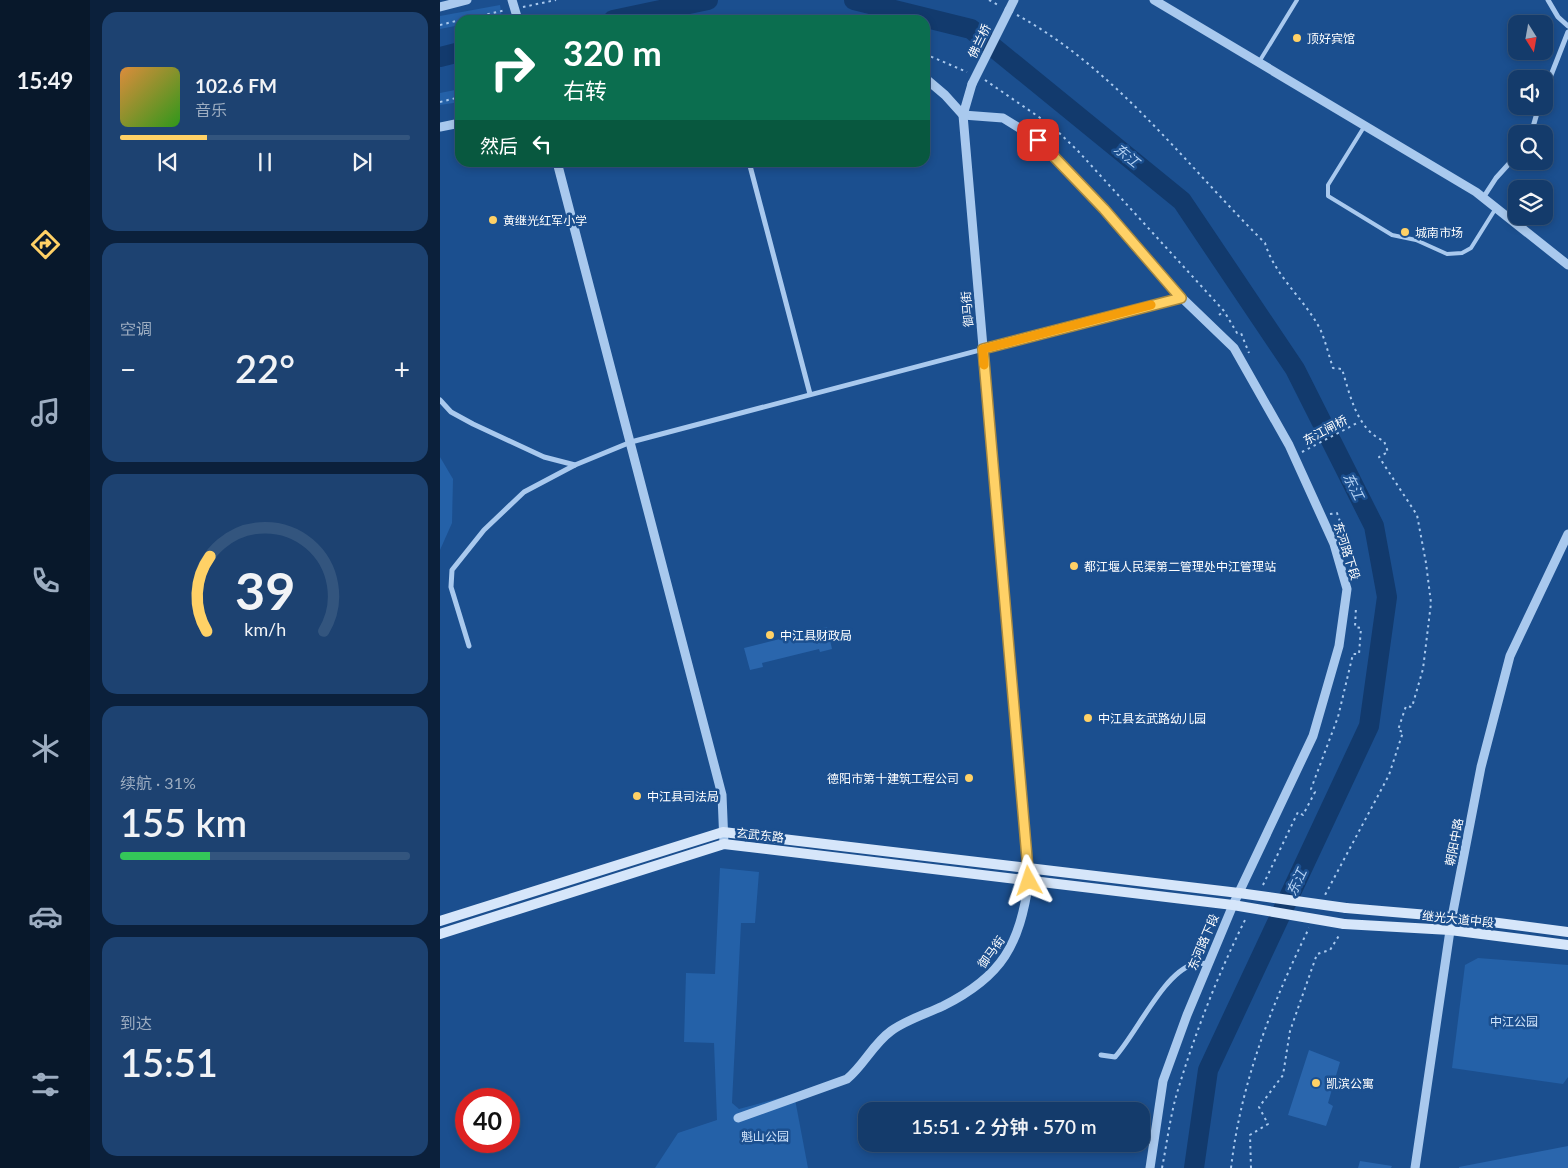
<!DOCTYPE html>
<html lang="zh">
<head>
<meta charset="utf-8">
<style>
	body { margin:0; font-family:Lato,"Noto Sans SC",sans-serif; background:#1d4271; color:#f1f3f6; height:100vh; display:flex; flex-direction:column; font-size:19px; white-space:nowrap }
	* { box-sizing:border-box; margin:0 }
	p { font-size:16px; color:#9dadc1 }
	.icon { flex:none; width:28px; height:28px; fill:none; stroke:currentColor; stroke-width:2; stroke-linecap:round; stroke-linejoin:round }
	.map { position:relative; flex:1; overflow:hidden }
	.sheet { display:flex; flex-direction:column; gap:12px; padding:12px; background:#0b203b; width:350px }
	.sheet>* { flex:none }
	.guide { position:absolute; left:15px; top:15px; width:475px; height:152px; border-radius:15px; box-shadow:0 2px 8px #0003,0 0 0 1px #33557e; background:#0b6e4f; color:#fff; overflow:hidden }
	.needle { width:32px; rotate:169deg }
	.controls { position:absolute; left:1068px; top:15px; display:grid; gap:10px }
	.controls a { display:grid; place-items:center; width:45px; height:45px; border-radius:10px; background:#143b6b; box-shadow:0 2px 8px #0003,0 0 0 1px #33557e; font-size:25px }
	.speed { position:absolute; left:15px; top:1088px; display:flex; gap:10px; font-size:25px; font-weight:700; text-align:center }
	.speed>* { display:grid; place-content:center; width:65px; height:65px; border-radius:50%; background:#143b6b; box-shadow:0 2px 8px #0003,0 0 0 1px #33557e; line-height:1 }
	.speed .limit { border:8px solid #d22; background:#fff; color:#111 }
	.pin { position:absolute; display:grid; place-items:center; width:42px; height:42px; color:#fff; margin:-21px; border-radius:10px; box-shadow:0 2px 8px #0006 }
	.me { position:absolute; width:55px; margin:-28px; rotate:355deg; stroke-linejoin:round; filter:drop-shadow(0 0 4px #0008) }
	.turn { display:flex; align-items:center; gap:18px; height:105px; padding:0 25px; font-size:22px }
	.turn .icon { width:65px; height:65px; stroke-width:2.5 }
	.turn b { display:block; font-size:35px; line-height:42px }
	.then { display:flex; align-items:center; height:48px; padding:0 25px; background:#0003; gap:10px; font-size:19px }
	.big { font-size:38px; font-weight:600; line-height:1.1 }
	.sheet .widget { flex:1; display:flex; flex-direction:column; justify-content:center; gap:8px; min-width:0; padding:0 18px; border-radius:15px; background:#1d4271 }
	.sheet .dial { align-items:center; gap:0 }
	.dial svg { height:130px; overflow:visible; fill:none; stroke:#33557e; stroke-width:7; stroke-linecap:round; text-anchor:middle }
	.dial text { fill:#f1f3f6; stroke:none }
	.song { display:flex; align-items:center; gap:15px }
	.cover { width:60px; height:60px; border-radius:8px; background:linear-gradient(135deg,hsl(30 70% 55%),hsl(110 70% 35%)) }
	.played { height:5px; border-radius:2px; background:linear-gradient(90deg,#ffd166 30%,#33557e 30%) }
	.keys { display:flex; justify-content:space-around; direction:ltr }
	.heat { display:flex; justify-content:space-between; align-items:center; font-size:28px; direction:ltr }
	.charge { height:8px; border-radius:4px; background:linear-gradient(90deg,#34c759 31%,#33557e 0) }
	.trip { position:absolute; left:418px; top:1102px; width:292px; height:50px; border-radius:15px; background:#143b6b; box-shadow:0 2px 8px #0003,0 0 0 1px #33557e; font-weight:600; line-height:50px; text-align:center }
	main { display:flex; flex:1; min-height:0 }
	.menu { display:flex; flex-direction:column; width:90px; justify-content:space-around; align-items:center; background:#08182b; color:#9dadc1 }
	.menu .icon { width:35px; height:35px }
	.menu .on { color:#ffd166 }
	.menu b { font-size:22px; color:#f1f3f6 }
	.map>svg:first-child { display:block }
	.green { fill:#2461a8 }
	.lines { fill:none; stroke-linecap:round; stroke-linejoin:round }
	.river { stroke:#123a6d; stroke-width:20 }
	.building { fill:#2a66ad }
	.path { stroke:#a9c9ee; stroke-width:2; stroke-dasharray:2.5 4; stroke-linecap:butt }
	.service { stroke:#a9c9ee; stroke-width:4 }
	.minor { stroke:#a9c9ee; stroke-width:5 }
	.tertiary { stroke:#a9c9ee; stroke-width:9 }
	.secondary { stroke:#d6e6fa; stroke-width:10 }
	.tertiary-bridge { stroke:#a9c9ee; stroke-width:9 }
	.secondary-bridge { stroke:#d6e6fa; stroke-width:10 }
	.route-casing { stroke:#a68842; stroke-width:12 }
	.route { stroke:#ffd166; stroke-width:9 }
	.slow { stroke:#f59e0b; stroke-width:9 }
	.poi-dot { fill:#ffd166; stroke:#1b4f8f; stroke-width:2 }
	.labels { text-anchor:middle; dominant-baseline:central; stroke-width:5; stroke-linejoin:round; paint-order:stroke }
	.poi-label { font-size:12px; fill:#fff; stroke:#1b4f8f; text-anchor:start }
	.street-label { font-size:12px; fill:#fff; stroke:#1b4f8f }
	.park-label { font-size:12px; fill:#cfe3fa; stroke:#1b4f8f }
	.water-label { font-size:14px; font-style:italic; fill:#b5d3f5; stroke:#1b4f8f }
</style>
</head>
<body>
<main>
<nav class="menu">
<b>15:49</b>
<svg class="icon on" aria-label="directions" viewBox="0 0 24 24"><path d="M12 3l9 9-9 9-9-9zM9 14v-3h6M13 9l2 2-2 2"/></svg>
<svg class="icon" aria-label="music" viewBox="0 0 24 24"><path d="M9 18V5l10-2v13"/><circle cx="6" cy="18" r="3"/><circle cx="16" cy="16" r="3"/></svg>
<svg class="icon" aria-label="phone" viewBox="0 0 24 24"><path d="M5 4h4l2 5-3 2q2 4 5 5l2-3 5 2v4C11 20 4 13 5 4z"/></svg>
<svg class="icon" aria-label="climate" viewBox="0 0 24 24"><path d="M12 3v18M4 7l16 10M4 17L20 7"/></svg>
<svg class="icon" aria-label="car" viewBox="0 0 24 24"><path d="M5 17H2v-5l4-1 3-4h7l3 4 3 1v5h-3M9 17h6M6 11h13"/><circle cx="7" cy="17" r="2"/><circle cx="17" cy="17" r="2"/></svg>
<svg class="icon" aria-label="filters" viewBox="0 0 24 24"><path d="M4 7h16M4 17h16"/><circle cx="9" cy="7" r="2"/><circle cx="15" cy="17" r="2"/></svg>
</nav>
<section class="sheet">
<div class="widget">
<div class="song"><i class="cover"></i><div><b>102.6 FM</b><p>音乐</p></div></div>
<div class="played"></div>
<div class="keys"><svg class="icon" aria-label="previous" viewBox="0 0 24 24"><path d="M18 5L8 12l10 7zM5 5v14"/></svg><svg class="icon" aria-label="pause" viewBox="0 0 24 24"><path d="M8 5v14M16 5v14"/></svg><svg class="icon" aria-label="next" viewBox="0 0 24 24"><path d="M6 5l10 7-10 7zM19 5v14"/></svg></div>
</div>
<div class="widget"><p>空调</p>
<div class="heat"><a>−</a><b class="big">22°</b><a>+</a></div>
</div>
<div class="widget dial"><svg viewBox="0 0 100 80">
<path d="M14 69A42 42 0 1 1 86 69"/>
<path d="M14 69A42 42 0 0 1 16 23" stroke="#ffd166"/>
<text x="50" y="56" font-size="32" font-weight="700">39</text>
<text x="50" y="72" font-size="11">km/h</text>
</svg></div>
<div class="widget"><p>续航 · 31%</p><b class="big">155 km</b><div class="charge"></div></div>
<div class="widget"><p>到达</p><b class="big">15:51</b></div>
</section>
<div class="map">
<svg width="1128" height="1168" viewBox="0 0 1128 1168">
	<rect width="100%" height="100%" fill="#1b4f8f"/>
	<g class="green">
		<polygon points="60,5 62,17 45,20 20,20 20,25 0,29 0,16"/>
		<polygon points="20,89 20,102 0,105 0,93"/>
		<polygon points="0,457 13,479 12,523 0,550"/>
		<polygon points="280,868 319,872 315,923 301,923 292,1103 299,1109 354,1094 368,1168 215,1168 238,1133 277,1120 274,1043 244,1042 246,973 275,974"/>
		<polygon points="1038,958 1128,965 1128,1077 1123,1084 1012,1068 1025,965"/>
	</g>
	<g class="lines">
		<g class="river">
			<polyline points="414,0 531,29 742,201 855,369 934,526 947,597 929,726 768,1070 754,1168"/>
			<polyline points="173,20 268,0"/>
			<polyline points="0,57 20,52"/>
		</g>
	</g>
	<g class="building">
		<polygon points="387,627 392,649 380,652 379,649 322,663 323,667 310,670 304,648"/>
		<polygon points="869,1050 900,1062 888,1103 893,1106 886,1126 848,1115"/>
		<polygon points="1128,1146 1128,1168 1019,1168 1019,1167"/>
		<polygon points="920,1161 952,1166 951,1168 918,1168"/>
	</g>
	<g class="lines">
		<g class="path">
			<polyline points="549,0 560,6"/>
			<polyline points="83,7 116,0"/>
			<path d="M577 15C676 69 746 165 825 243 835 277 866 300 881 331 886 343 889 356 893 368L902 369C910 395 917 430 944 441L948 452 939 457 977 515 986 563 991 603 983 669 972 707 966 706 958 730 963 732 949 775 885 895"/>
			<polyline points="22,20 66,10"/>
			<polyline points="0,25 20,20"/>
			<polyline points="485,54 527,72"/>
			<polyline points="545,80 612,126 638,151 784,311 797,333 801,333 809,353"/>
			<polyline points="0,102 20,97"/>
			<polyline points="779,315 784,311"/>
			<polyline points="862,452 917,423"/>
			<polyline points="890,514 897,513 906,538 902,540"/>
			<polyline points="823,885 858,812 863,815 875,792 871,789 898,717 913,654 919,654 921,628 915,627 916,607"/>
			<path d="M722 1168C727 1143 730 1117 737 1093 755 1033 778 974 806 918"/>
			<path d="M791 1168C801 1082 831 1006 869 928"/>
			<polyline points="811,1168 810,1135 828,1124 819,1107 843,1075 850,1031 877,954 890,950 900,934"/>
		</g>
		<g class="service">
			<polyline points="819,62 857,0"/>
			<polyline points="924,127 888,185 888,196 952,235 976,240 1007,254 1022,253 1031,248 1056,208"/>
		</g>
		<g class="minor">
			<polyline points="1108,0 1118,17 1128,26"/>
			<polyline points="1104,93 1128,32"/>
			<polyline points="1091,134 1099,106"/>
			<polyline points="309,162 370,394"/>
			<polyline points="1043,198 1056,178 1076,156"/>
			<polyline points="0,400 11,412 33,424 104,457 135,465"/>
			<polyline points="29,646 11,587 12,570 44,530 84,492 135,465 191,442 741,297"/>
			<path d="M661 1055 675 1057C696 1034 724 973 752 965 757 963 763 964 768 963"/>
		</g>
		<g class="tertiary">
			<polyline points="714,0 1036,192 1128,265"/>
			<polyline points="0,7 27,0"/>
			<polyline points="569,10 574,0"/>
			<polyline points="485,78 505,95 523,115 563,118 599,140 664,209 741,297 794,348 849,445 894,544 907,589 899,646 873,736 793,905 747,1015 723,1081 710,1168"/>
			<polyline points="0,127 20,123"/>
			<polyline points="117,162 282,795 284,844"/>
			<path d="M298 1118 407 1079C424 1065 433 1044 451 1031 466 1020 486 1014 503 1006 563 976 579 945 589 881L523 115 532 84"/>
			<polyline points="975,1168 1012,917 1041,767 1070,656 1128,534"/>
		</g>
		<g class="secondary">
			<polyline points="906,908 1012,917 1128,932"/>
			<polyline points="0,921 283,832 799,893"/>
			<polyline points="904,924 1010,930 1128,945"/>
			<polyline points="0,934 284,844 793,905"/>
		</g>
		<g class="tertiary-bridge">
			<polyline points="72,0 78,20"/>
			<polyline points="532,84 569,10"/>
		</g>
		<g class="secondary-bridge">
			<polyline points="799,893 906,908"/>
			<polyline points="793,905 904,924"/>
		</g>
	</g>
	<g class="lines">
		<g class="route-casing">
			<polyline id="route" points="589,881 543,349 741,298 664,209 598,140"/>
		</g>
		<use href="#route" class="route"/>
		<polyline class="slow" points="544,365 543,349 711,305"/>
	</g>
	<g class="poi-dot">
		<circle cx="857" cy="38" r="5"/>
		<circle cx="53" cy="220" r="5"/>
		<circle cx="965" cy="232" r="5"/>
		<circle cx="634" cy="566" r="5"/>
		<circle cx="330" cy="635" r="5"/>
		<circle cx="648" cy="718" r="5"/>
		<circle cx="529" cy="778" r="5"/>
		<circle cx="197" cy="796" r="5"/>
		<circle cx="876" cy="1083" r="5"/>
	</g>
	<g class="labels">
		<g class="poi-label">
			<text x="867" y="38">顶好宾馆</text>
			<text x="63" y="220">黄继光红军小学</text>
			<text x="975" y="232">城南市场</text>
			<text x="644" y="566">都江堰人民渠第二管理处中江管理站</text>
			<text x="340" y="635">中江县财政局</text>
			<text x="658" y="718">中江县玄武路幼儿园</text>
			<text x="519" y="778" text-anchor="end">德阳市第十建筑工程公司</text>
			<text x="207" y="796">中江县司法局</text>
			<text x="886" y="1083">凯滨公寓</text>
		</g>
		<g class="street-label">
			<text transform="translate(539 41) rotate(-64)">佛兰桥</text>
			<text transform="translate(527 309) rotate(-95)">御马街</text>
			<text transform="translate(885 430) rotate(-28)">东江闸桥</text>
			<text transform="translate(907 551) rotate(72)">东河路下段</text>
			<text transform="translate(320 835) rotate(6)">玄武东路</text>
			<text transform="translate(1014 842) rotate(-79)">朝阳中路</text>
			<text transform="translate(1018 919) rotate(6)">继光大道中段</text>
			<text transform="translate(763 942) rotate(-67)">东河路下段</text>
			<text transform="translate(551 952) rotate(-54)">御马街</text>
		</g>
		<g class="park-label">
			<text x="1074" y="1021">中江公园</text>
			<text x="325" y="1136">魁山公园</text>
		</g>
		<g class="water-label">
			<text transform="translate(687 155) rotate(39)">东江</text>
			<text transform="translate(914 486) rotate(63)">东江</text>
			<text transform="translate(856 882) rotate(-65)">东江</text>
		</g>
	</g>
</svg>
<div class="controls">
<a><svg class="needle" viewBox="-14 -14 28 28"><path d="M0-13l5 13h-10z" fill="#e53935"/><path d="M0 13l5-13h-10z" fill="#9dadc1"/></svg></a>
<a><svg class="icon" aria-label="sound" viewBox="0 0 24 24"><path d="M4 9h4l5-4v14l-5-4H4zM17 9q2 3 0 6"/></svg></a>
<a><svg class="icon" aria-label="search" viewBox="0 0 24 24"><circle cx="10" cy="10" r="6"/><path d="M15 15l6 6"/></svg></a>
<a><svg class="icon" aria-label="layers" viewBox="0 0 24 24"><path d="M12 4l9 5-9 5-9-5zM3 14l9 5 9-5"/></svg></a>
</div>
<div class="speed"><div class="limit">40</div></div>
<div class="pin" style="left:598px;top:140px;background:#d93025"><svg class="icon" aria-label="arrive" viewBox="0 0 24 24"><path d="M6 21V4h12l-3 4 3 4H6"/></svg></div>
<svg class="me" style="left:589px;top:881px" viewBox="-20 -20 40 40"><path d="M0-17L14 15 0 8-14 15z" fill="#ffd166" stroke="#fff" stroke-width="4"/></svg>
<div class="trip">15:51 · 2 分钟 · 570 m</div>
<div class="guide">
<div class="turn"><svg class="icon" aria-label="right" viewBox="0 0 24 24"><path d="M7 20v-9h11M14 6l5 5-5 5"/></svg><div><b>320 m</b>右转</div></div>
<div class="then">然后<svg class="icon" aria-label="left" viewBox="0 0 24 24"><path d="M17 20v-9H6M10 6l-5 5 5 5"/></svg></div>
</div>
</div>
</main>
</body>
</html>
